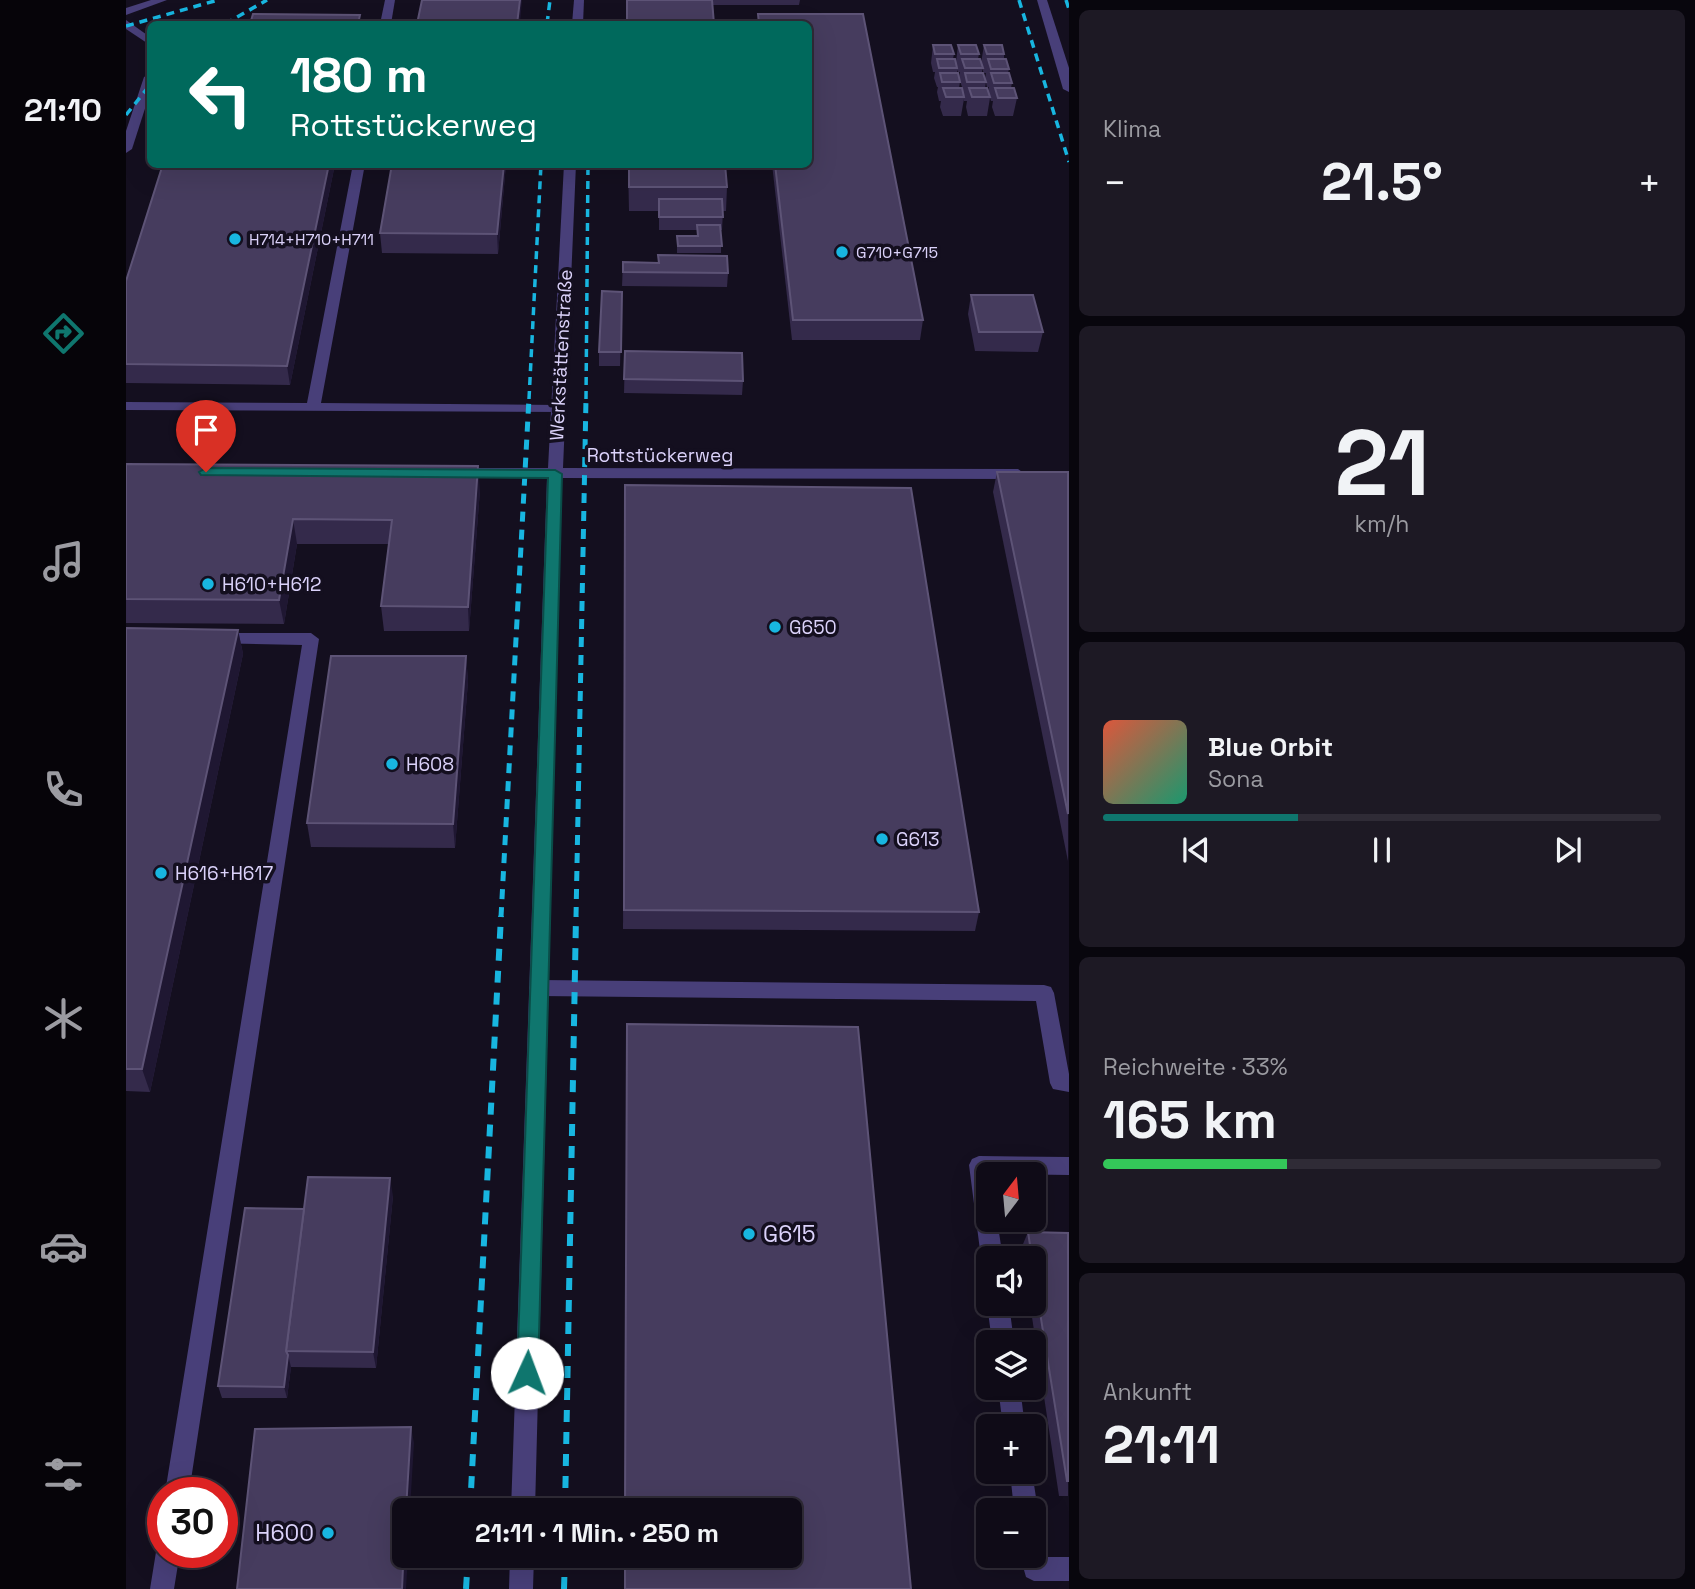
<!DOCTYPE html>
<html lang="de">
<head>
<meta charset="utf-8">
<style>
	body { margin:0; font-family:"Space Grotesk",sans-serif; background:#1d1924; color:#f1f3f6; height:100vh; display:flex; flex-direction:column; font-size:26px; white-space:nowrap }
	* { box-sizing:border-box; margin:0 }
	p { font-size:23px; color:#9b9ba1 }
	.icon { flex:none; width:38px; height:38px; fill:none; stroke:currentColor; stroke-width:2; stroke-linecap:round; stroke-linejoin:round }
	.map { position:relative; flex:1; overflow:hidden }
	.side { display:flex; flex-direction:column; gap:10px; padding:10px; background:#08060d; width:626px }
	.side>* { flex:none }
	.guide { position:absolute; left:21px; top:21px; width:665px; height:147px; border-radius:10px; box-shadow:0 7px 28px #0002,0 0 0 2px #2f2b36; background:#00695c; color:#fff; overflow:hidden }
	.needle { width:46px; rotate:16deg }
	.fabs { position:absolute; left:850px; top:1162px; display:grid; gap:14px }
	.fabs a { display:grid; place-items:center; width:70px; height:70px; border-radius:10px; background:#0f0b17; box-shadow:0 7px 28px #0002,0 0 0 2px #2f2b36; font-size:35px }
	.speed { position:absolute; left:21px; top:1477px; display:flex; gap:14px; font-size:35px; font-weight:700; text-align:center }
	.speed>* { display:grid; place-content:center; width:91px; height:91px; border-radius:50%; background:#0f0b17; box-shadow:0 7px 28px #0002,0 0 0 2px #2f2b36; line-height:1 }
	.speed .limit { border:10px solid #d22; background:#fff; color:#111 }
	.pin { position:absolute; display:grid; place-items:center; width:60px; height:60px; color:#fff; margin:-72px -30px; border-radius:50% 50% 50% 0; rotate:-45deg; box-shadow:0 0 7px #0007 }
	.pin .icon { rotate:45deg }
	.me { position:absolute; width:77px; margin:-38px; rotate:2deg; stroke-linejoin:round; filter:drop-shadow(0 0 5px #0008) }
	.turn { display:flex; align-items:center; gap:24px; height:147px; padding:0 28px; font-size:32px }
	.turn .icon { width:91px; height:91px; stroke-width:2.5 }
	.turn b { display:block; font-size:49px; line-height:60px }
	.big { font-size:52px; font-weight:700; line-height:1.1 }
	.side .tile { flex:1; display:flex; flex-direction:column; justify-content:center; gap:10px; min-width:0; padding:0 24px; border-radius:10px; background:#1d1924 }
	.side .dial { align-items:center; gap:0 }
	.dial b { font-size:91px; line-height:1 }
	.song { display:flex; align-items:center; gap:21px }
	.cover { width:84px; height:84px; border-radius:10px; background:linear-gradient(135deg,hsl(10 70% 55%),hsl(160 70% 35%)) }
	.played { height:7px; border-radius:4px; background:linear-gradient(90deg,#0f766e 35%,#2f2b36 35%) }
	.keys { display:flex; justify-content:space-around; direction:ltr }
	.heat { display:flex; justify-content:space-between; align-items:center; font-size:38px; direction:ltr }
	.charge { height:10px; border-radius:5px; background:linear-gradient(90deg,#34c759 33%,#2f2b36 0) }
	.trip { position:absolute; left:266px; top:1498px; width:410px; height:70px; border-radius:10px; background:#0f0b17; box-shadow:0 7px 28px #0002,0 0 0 2px #2f2b36; font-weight:700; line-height:70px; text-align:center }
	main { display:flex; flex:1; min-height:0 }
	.tab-bar { display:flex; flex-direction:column; width:126px; justify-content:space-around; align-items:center; background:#060409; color:#9b9ba1 }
	.tab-bar .icon { width:49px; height:49px }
	.tab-bar .on { color:#0f766e }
	.tab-bar b { font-size:32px; color:#f1f3f6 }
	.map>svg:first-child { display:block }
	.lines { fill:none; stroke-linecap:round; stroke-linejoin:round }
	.service { fill:#483f79; fill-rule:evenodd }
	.minor { fill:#483f79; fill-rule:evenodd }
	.rail-far2 { stroke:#18b6e0; stroke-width:3.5; stroke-dasharray:8 6; stroke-linecap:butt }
	.rail-far1 { stroke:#18b6e0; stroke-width:5; stroke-dasharray:10 8; stroke-linecap:butt }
	.rail { stroke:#18b6e0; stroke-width:6; stroke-dasharray:12 10; stroke-linecap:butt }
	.wall { fill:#342a4b; fill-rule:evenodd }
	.shaded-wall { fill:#1f1732 }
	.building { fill:#463c5e; stroke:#5d5376; stroke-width:2 }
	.route { fill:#0f766e; stroke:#0a4d48; stroke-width:2 }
	.poi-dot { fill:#18b6e0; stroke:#140f1f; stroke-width:2.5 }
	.labels { text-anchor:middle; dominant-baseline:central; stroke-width:7; stroke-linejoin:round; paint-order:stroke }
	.far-poi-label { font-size:16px; fill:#dbd2fa; stroke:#140f1f; text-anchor:start }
	.street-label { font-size:19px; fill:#dbd2fa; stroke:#140f1f }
	.poi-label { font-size:19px; fill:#dbd2fa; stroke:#140f1f; text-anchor:start }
	.near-poi-label { font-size:23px; fill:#dbd2fa; stroke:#140f1f; text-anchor:start }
</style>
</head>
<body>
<main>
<nav class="tab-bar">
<b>21:10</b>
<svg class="icon on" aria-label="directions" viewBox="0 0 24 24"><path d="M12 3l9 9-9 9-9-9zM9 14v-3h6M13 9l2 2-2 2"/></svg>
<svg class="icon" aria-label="music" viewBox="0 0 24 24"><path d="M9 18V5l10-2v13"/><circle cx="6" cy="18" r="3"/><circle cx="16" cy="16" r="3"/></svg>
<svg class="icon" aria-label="phone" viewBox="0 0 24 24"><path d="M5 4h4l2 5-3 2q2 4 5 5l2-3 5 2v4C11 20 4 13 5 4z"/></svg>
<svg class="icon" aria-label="climate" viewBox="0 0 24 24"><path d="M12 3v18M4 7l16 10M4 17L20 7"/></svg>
<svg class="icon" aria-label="car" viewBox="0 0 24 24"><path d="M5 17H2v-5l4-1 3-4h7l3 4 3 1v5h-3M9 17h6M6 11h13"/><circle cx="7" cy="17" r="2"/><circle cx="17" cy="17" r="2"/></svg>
<svg class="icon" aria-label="filters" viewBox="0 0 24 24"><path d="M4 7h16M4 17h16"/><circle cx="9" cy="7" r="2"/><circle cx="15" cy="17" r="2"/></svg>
</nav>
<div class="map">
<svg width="943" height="1589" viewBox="0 0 943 1589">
	<rect width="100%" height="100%" fill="#140f1f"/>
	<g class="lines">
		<g class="service">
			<polygon points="259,0 269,0 265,24 254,24"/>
			<polygon points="227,164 239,164 195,403 432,405 439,409 437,412 0,410 0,402 181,403"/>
			<polygon points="90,633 185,633 193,639 63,1493 39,1493 176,645 84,643 82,639"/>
			<polygon points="413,980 918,985 925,987 928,993 943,1074 943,1092 927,1089 924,1083 910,1001 413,996 406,994 403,988 406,982"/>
			<polygon points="853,1156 943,1157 943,1175 863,1174 863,1220 871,1220 877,1258 863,1258 863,1267 855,1258 843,1165 846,1159"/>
			<polygon points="863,1300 863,1304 883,1304 888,1342 866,1342 861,1304"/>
			<polygon points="872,1388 894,1388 899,1426 877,1426"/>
			<polygon points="884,1472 906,1472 912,1510 908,1518 908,1510 888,1510"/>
			<polygon points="37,1542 37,1552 54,1552 48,1589 24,1589 30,1552"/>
			<polygon points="908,1545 914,1548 918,1557 943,1557 943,1581 908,1581 900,1577 894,1556 908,1556"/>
		</g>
		<g class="minor">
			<polygon points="25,0 41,0 0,15 0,8"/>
			<polygon points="448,0 458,0 457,24 446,24"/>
			<polygon points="911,0 921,0 943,68 943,92 937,89"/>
			<polygon points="0,20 24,37 24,45 0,29"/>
			<polygon points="24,74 24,93 6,149 0,153 0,131 18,77"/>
			<polygon points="438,164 450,164 437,468 892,469 899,474 892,479 436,478 409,1510 385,1510 421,478 329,478 322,473 329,468 422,468"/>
			<polygon points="384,1556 408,1556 407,1589 383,1589"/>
		</g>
		<g class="rail-far2">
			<polyline points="893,0 943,162"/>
			<polyline points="940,0 943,9"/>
			<polyline points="99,24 141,0"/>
			<polyline points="421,24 424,0"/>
			<polyline points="0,26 92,0"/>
			<polyline points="0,115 24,85"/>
			<polyline points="403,399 415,164"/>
			<polyline points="460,399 462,164"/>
		</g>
		<g class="rail-far1">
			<polyline points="375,917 403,398"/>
			<polyline points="450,917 460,398"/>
		</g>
		<g class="rail">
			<polyline points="344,1510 375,916"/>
			<polyline points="439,1510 450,916"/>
			<polyline points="340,1589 342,1556"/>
			<polyline points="438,1589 439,1556"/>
		</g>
	</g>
	<g class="wall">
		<polygon points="500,0 674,0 673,5 587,5 588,24 500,24"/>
		<path d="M807 45 828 54 827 59 830 62 832 45 853 54 852 59 855 63 858 45 878 54V59L883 69 882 73 886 83 885 88 891 98 887 116H869L866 107 867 101H865L864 98 861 116H842L840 107 841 101H838V99L835 116H817L814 107 815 101H813L811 92 812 87H811L808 78 809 72H807L805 63ZM856 69 858 73H860L859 78 861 87H863L862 91 859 88 860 82 856 73ZM831 70 832 72H834L833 78 836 87H837L836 89 833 88 834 82 831 73Z"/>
		<polygon points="209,164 164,385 0,383 0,281"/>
		<polygon points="380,164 372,254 256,253 254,233"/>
		<polygon points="502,164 599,164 601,187 600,211 597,211 596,230 595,230 595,253 551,253 551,236 571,236 571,230 533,230 533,211 503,211"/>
		<polygon points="646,164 682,164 797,320 794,340 666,340"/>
		<polygon points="497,262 602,273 601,287 496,286"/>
		<polygon points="496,292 494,366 473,366 473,352"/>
		<polygon points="845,295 917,332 912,352 849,351 842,314"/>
		<polygon points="499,351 617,381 616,395 498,393"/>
		<polygon points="0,464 354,490 343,631 258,631 255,606 263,544 171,544 158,624 0,623"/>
		<polygon points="871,472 942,472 942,861 867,492"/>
		<polygon points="499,485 853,912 849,931 497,929"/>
		<polygon points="0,628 112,630 117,654 24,1092 0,1091"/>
		<polygon points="340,656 342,681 329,848 185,847 181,823"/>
		<polygon points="267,1196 250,1368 165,1367 161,1398 96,1398 92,1386 178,1209"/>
		<polygon points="902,1232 942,1233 942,1496 933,1496 904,1304 908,1304 908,1258 897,1258 895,1249"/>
	</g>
	<g class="shaded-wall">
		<polygon points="394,0 396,0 394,24 391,24"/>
		<polygon points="203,164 209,164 164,385 161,366"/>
		<polygon points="378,164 380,164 372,254 371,234"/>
		<polygon points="352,466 354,490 343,631 342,607"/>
		<polygon points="167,519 171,544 158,624 153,600"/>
		<polygon points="112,630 117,654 24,1092 16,1069"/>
		<polygon points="340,656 342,681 329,848 327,824"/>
		<polygon points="264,1178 267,1196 250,1368 247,1352"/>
		<polygon points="162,1355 165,1367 161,1398 158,1387"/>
		<polygon points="285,1427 288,1443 284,1510 280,1510"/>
		<polygon points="278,1545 278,1556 282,1556 280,1589 276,1589"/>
	</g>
	<g class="building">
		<polygon points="296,0 394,0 391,24 291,24"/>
		<polygon points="501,0 586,0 588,24 501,24"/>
		<polygon points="127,14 234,15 232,24 124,24"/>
		<polygon points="632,14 737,14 797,320 667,320 649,164 682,164 682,24 633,24"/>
		<polygon points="807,45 825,45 828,54 809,54"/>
		<polygon points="832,45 850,45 853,54 835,54"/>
		<polygon points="858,45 876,45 878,54 861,54"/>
		<polygon points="811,59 829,59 831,68 813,68"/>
		<polygon points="836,59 854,59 857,68 839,68"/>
		<polygon points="862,59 880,59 883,69 865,69"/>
		<polygon points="814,73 832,73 834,82 816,82"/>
		<polygon points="839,73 857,73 860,82 841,82"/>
		<polygon points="865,73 883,73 886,83 868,83"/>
		<polygon points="817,88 836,88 838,97 820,97"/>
		<polygon points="843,88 861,88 864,97 846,97"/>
		<polygon points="869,88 888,88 891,98 872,98"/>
		<polygon points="37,164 203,164 161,366 0,364 0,281"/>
		<polygon points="266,164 378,164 371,234 254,233"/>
		<polygon points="503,164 599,164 601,187 503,187"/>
		<polygon points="533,199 596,199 597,217 533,217"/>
		<polygon points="571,225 594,225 596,246 552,246 551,236 572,236"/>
		<polygon points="532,255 601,256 602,273 497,272 497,262 533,263"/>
		<polygon points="476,291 496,292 495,352 473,352"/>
		<polygon points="845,295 907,295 917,332 853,332"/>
		<polygon points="499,351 616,353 617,381 498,379"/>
		<polygon points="0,464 352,466 342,607 255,606 266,520 167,519 153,600 0,599"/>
		<polygon points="871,472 942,472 942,814"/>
		<polygon points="499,485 785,488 853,912 498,910"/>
		<polygon points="0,628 112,630 16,1069 0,1069"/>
		<polygon points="205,656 340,656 327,824 181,823"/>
		<polygon points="501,1024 732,1027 785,1589 499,1589 499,1556 663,1556 663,1510 499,1510"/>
		<polygon points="182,1177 264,1178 247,1352 160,1351"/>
		<polygon points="119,1208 178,1209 160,1351 162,1355 158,1387 92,1386"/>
		<polygon points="902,1232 942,1233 942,1481 941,1481 908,1275 908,1258 906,1258"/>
		<polygon points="285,1427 280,1510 278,1510 278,1545 276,1589 111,1589 129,1429"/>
	</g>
	<polygon class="route" points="80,468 429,470 436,474 412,1373 409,1380 401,1383 394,1380 391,1373 422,478 75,475 73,472"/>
	<g class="poi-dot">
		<circle cx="109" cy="239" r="7"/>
		<circle cx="716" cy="252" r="7"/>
		<circle cx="82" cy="584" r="7"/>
		<circle cx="649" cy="627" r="7"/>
		<circle cx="266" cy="764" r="7"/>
		<circle cx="756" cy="839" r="7"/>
		<circle cx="35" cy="873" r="7"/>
		<circle cx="623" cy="1234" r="7"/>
		<circle cx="202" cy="1533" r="7"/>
	</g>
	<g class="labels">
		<g class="far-poi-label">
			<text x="123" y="239">H714+H710+H711</text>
			<text x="730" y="252">G710+G715</text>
		</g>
		<g class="street-label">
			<text transform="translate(435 355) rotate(-87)">Werkstättenstraße</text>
			<text x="534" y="455">Rottstückerweg</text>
		</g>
		<g class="poi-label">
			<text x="96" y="584">H610+H612</text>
			<text x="663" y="627">G650</text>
			<text x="280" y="764">H608</text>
			<text x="770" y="839">G613</text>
			<text x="49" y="873">H616+H617</text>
		</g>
		<g class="near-poi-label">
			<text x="637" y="1234">G615</text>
			<text x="188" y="1533" text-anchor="end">H600</text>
		</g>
	</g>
</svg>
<div class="fabs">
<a><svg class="needle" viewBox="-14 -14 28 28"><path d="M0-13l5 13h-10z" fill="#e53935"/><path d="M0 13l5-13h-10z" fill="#9b9ba1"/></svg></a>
<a><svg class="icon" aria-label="sound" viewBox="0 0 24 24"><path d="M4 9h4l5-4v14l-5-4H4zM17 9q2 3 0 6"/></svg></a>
<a><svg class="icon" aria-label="layers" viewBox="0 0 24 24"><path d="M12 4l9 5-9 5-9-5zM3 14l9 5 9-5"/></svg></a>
<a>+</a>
<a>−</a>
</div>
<div class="speed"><div class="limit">30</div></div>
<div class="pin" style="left:80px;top:472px;background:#d93025"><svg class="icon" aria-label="arrive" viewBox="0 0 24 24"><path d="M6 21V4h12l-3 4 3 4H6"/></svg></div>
<svg class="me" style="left:401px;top:1373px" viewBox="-20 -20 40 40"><circle r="19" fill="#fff"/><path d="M0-13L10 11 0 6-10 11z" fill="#0f766e"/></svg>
<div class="trip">21:11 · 1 Min. · 250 m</div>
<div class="guide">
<div class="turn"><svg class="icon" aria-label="left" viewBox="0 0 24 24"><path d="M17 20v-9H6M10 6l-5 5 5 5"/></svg><div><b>180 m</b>Rottstückerweg</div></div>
</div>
</div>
<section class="side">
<div class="tile"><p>Klima</p>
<div class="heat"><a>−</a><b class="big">21.5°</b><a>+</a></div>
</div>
<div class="tile dial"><b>21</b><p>km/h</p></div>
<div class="tile">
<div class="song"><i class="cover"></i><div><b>Blue Orbit</b><p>Sona</p></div></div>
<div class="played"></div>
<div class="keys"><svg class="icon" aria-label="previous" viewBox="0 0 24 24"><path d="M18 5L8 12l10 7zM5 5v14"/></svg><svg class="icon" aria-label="pause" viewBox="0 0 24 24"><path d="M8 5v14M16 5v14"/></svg><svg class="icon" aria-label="next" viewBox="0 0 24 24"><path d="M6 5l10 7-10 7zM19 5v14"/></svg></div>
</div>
<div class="tile"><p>Reichweite · 33%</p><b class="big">165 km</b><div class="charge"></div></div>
<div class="tile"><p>Ankunft</p><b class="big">21:11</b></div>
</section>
</main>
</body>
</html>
